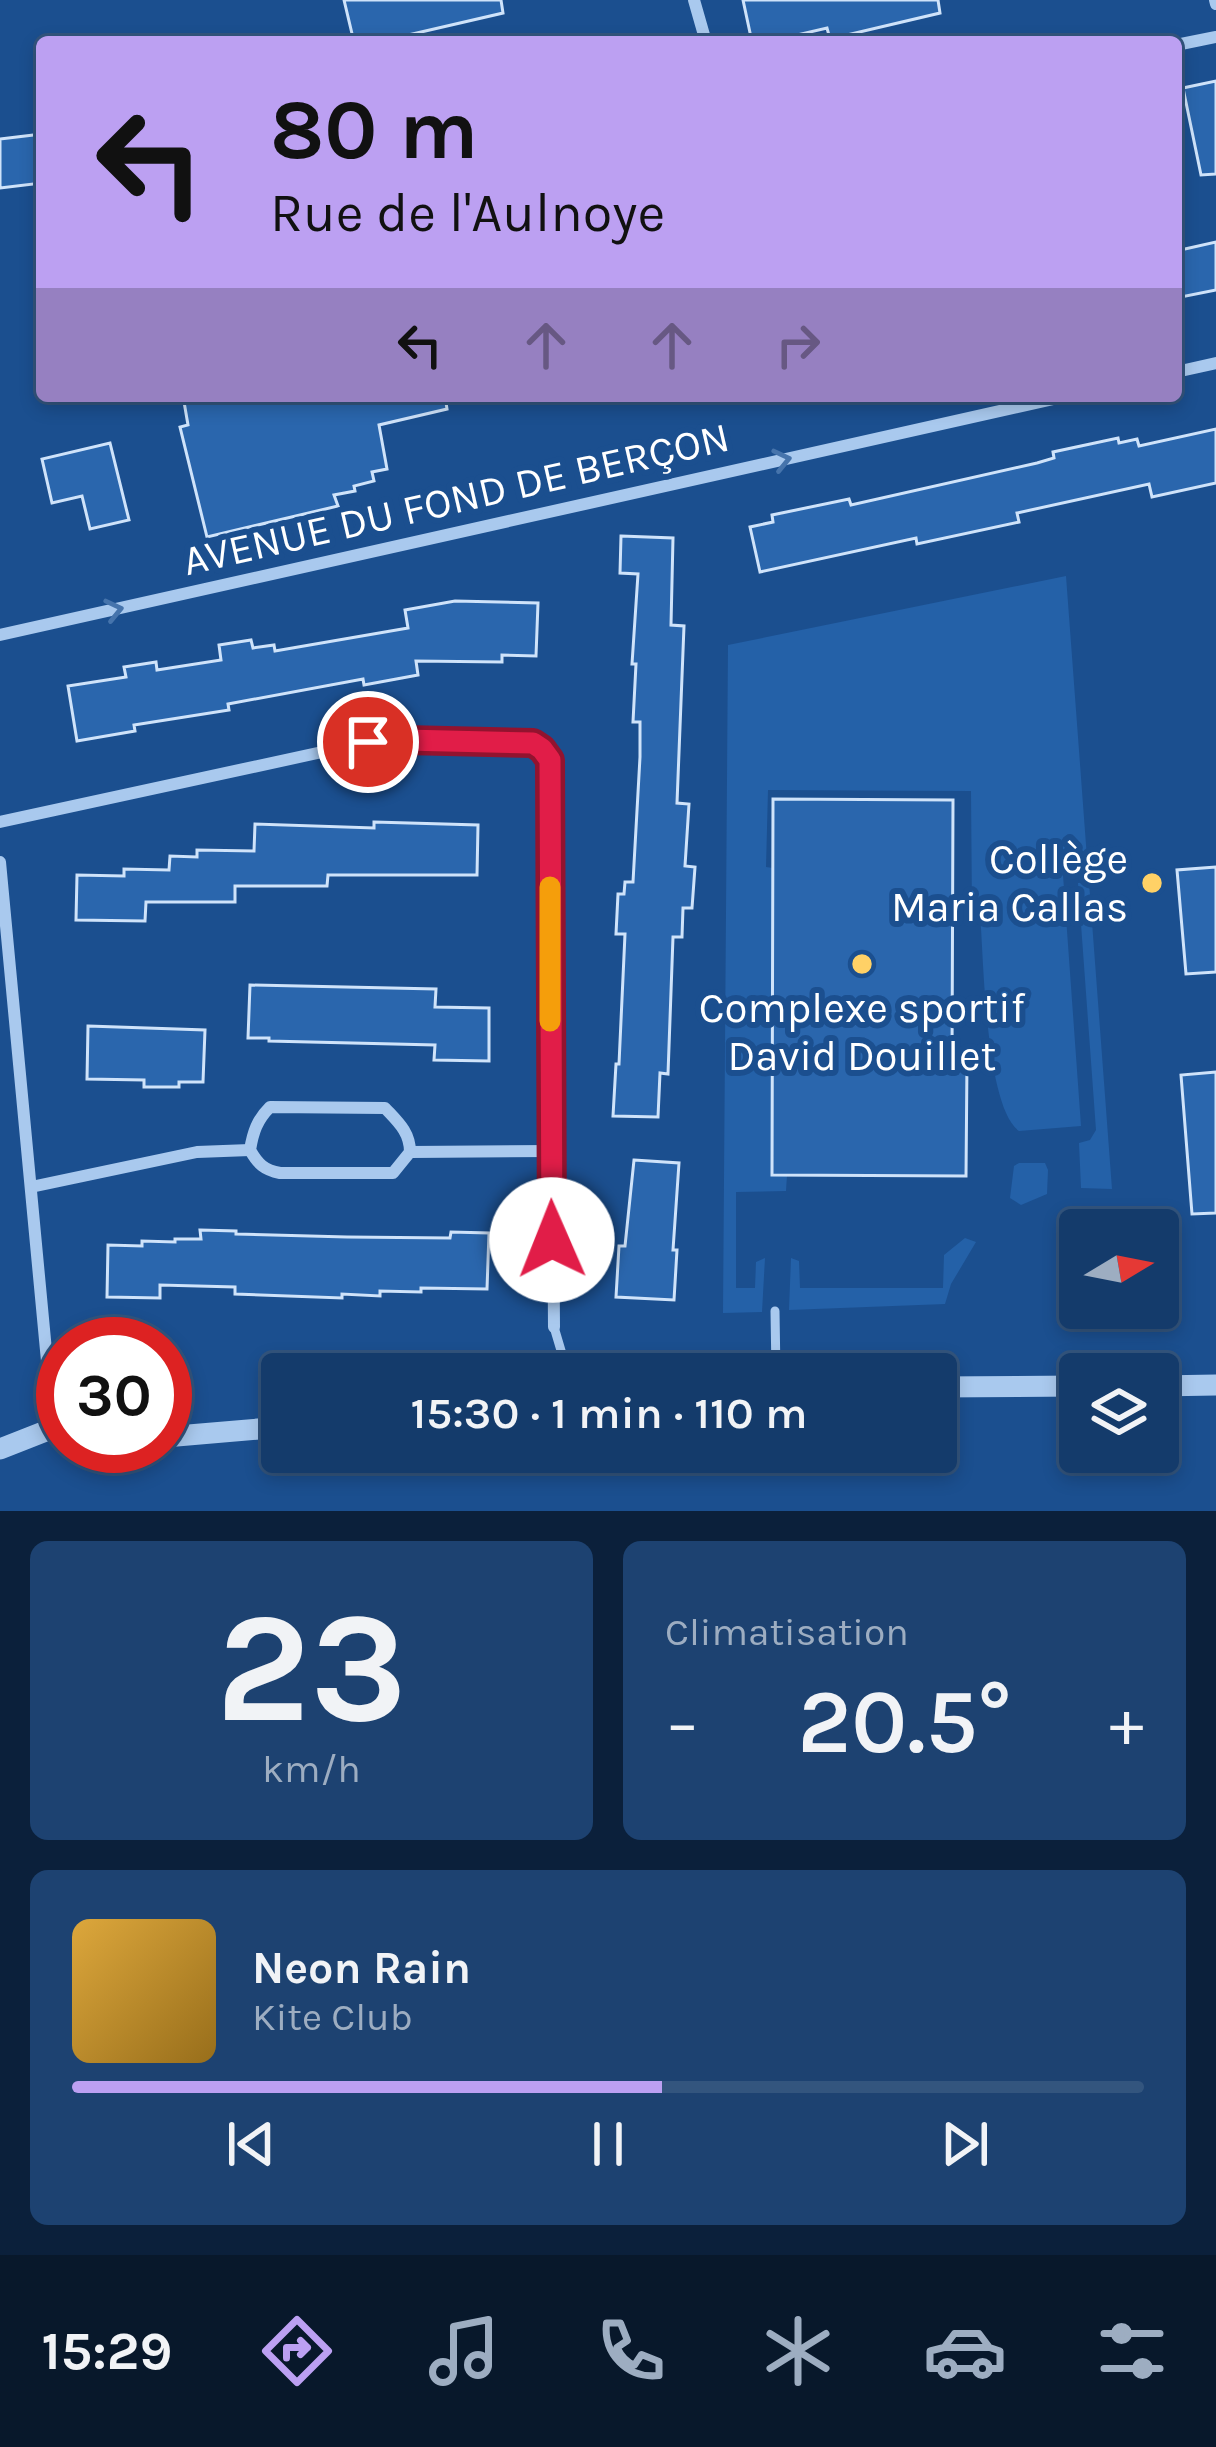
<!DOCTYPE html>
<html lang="fr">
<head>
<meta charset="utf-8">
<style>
	body { margin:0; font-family:Karla,sans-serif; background:#1d4271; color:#f1f3f6; height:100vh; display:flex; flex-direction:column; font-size:45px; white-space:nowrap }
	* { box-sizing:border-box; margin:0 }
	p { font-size:39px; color:#9dadc1 }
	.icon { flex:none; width:66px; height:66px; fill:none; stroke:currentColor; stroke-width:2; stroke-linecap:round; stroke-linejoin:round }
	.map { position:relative; height:1511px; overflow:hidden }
	.details { display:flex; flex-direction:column; gap:30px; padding:30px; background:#0b203b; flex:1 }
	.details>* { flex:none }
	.banner { position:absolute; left:36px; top:36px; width:1146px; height:366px; border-radius:12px; box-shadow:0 6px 18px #0003,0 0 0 3px #33557e; background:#bca0f2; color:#111; overflow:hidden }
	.needle { width:78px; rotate:80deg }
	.buttons { position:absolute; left:1059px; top:1209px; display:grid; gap:24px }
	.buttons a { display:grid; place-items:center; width:120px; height:120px; border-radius:12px; background:#143b6b; box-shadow:0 6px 18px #0003,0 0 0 3px #33557e; font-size:60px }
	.speed { position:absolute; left:36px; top:1317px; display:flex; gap:24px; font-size:60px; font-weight:700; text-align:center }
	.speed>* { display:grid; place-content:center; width:156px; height:156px; border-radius:50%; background:#143b6b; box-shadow:0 6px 18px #0003,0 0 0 3px #33557e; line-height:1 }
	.speed .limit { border:18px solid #d22; background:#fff; color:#111 }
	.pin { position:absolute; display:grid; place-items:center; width:102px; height:102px; color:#fff; margin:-51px; border:6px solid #fff; border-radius:50%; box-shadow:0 3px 12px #0007 }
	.me { position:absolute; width:132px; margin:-66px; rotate:359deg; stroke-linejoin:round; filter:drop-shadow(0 0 9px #0008) }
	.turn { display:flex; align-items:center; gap:42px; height:252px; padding:0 36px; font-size:54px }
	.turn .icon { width:156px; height:156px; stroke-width:2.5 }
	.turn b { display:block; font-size:84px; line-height:102px }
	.lanes { display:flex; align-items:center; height:114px; padding:0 36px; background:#0003; justify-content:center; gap:60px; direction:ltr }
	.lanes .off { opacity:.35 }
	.big { font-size:90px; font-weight:600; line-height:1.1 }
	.details .widget { flex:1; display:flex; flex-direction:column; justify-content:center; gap:18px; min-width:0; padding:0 42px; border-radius:18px; background:#1d4271 }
	.details .dial { align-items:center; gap:0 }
	.dial b { font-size:156px; line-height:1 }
	.song { display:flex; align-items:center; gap:36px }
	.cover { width:144px; height:144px; border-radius:18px; background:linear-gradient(135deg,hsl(40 70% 55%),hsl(40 70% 35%)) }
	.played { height:12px; border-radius:6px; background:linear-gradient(90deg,#bca0f2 55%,#33557e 55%) }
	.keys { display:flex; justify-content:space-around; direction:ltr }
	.heat { display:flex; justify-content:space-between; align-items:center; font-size:66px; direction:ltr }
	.details .tiles { flex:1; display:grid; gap:30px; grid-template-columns:1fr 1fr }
	.widget:last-child { grid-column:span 2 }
	.trip { position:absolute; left:261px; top:1353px; width:696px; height:120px; border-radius:12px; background:#143b6b; box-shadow:0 6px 18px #0003,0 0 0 3px #33557e; font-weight:600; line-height:120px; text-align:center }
	.tabs { display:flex; height:192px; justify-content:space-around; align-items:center; background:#08182b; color:#9dadc1 }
	.tabs .icon { width:84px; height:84px }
	.tabs .selected { color:#bca0f2 }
	.tabs b { font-size:54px; color:#f1f3f6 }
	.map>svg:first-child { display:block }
	.green { fill:#2461a8 }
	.building { fill:#2a66ad; stroke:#cfe3fa; stroke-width:3 }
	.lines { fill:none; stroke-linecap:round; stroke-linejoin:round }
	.service { stroke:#a9c9ee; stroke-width:9 }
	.minor { stroke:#a9c9ee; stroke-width:12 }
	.tertiary { stroke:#a9c9ee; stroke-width:21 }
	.oneway { stroke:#4674ac }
	.route-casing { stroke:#92132f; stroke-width:30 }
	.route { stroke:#e11d48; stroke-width:21 }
	.slow { stroke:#f59e0b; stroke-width:21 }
	.poi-dot { fill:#ffd166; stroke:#1b4f8f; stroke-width:4.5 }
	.labels { text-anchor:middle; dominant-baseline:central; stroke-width:12; stroke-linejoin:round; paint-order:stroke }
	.street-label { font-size:42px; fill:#fff; stroke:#1b4f8f }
	.poi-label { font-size:42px; fill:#fff; stroke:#1b4f8f; text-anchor:end }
</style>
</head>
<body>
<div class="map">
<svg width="1216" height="1511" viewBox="0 0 1216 1511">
	<rect width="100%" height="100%" fill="#1b4f8f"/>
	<g class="green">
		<path d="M1066 576 1087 858 1062 861 1081 1126 1019 1131C985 1106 984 959 980 914L972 913 971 791 768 790 766 867 773 868 772 1174 787 1175 786 1191 736 1192V1288H755L756 1262 765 1258 762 1312 723 1313 728 645Z"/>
		<polygon points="1089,882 1112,1189 1081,1188 1079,1143 1090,1140 1096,1130 1078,883"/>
		<polygon points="1019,1163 1045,1163 1048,1170 1047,1194 1021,1205 1010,1198 1014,1166"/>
		<polygon points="965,1238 976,1242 951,1284 945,1304 789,1310 791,1258 799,1261 800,1288 943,1288 944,1255"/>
	</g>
	<g class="building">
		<polygon points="344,0 501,0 503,13 378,42 354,42"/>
		<polygon points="743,0 938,0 940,13 830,39 827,28 767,42 752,42"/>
		<polygon points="1216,81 1216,174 1201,175 1183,88"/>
		<polygon points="42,134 42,183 0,188 0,139"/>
		<polygon points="1216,242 1216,290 1176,298 1176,251"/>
		<polygon points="183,396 445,396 447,409 379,425 387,469 372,472 374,481 354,486 355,491 334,495 338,506 207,537 180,427 188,425"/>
		<polygon points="1216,429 1216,483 1152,497 1149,484 1017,513 1019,522 917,544 916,538 760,572 750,527 773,522 772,515 849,499 851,505 1037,463 1054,458 1053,452 1118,438 1119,443 1137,439 1139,446"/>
		<polygon points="110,443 129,520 90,529 82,496 52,503 42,459"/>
		<polygon points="621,536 673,538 671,625 684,626 677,803 689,804 685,866 695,867 692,908 683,908 682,937 673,937 668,1074 660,1073 658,1117 613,1116 616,1064 619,1064 625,934 616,934 618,894 624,894 625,882 633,882 640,757 640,722 633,722 636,664 632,664 638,574 620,573"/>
		<polygon points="455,601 538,603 536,656 502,655 502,662 416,661 418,675 364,685 363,679 228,704 229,710 134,725 135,731 77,741 68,686 126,677 124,667 156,662 157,670 221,660 219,645 251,640 253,648 274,645 275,651 408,628 405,610"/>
		<polygon points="773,799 953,800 952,1060 967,1061 966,1176 772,1175"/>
		<polygon points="374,822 478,825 477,875 328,875 327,886 235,886 235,902 146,902 145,921 76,920 77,875 124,876 124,869 169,870 170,856 197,857 197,850 254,851 255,824 374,828"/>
		<polygon points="1216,867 1216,972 1186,974 1177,870"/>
		<polygon points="250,985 436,989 435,1007 489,1008 489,1061 434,1060 435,1045 269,1041 269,1038 248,1038"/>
		<polygon points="88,1026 205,1030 203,1082 179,1082 179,1087 144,1087 144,1080 87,1079"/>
		<polygon points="1216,1072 1216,1213 1192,1214 1181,1075"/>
		<polygon points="634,1160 679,1163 673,1250 677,1250 674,1300 616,1297 619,1246 625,1246"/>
		<polygon points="200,1230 236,1231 236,1234 347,1237 450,1238 451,1232 489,1233 487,1289 421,1288 421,1292 380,1291 380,1296 342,1294 342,1298 235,1294 235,1287 160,1285 160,1298 107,1297 108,1245 142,1246 142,1241 175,1242 175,1239 201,1239"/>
	</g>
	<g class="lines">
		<g class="service">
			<polyline points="775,1311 776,1374"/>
			<polyline points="554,1327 568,1374"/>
		</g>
		<g class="minor">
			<polyline points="694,0 706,42"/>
			<polyline points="1215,0 1216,4"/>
			<polyline points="1176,45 1216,37"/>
			<polyline points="1176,372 1216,363"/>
			<polyline points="0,635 1067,396"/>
			<polyline points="0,822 368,742 405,740 533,743 542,749 550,760 554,1327"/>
			<polyline points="0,862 47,1361 56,1427"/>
			<path d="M410 1152C410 1132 398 1122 385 1108L270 1107C257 1120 253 1132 250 1150 258 1164 264 1170 280 1173H393L410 1152 551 1151"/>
			<polyline points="31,1187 197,1152 250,1150"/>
		</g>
		<g class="tertiary">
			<polyline points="1158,1386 1216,1385"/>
			<polyline points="936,1387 1080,1386"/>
			<polyline points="165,1437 282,1427"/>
			<polyline points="0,1449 56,1427 63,1428"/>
		</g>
	</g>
	<defs><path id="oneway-chevron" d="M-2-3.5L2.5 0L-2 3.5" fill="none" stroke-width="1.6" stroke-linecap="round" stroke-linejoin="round" transform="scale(3)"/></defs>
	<g class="oneway">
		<use href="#oneway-chevron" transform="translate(782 460) rotate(-13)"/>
		<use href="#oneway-chevron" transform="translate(114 610) rotate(-13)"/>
	</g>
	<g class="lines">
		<g class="route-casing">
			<polyline id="route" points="368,742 405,740 533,743 542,749 550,760 552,1240"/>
		</g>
		<use href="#route" class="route"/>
		<polyline class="slow" points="550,887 550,1021"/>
	</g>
	<g class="poi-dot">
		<circle cx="1152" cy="883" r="12"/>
		<circle cx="862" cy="964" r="12"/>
	</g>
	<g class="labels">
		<g class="street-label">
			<text transform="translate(456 499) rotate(-13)">AVENUE DU FOND DE BERÇON</text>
		</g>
		<g class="poi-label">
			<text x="1128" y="859">Collège<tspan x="1128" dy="48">Maria Callas</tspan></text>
			<text x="862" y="1008" text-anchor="middle">Complexe sportif<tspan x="862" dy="48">David Douillet</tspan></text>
		</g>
	</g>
</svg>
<div class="buttons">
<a><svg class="needle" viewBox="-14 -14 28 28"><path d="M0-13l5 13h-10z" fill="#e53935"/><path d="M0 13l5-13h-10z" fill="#9dadc1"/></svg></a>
<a><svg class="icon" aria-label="layers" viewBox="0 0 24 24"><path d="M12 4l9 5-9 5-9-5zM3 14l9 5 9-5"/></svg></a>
</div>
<div class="speed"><div class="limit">30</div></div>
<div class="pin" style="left:368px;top:742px;background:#d93025"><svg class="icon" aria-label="arrive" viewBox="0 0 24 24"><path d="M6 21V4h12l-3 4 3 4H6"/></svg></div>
<svg class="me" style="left:552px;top:1240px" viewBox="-20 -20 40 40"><circle r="19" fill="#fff"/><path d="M0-13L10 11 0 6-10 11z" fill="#e11d48"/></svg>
<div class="trip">15:30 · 1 min · 110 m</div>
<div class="banner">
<div class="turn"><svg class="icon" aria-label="left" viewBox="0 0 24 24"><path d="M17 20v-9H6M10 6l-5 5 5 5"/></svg><div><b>80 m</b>Rue de l'Aulnoye</div></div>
<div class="lanes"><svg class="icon" aria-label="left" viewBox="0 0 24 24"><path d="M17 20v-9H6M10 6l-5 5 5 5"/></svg><svg class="icon off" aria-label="ahead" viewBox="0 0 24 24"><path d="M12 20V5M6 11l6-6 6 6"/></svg><svg class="icon off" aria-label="ahead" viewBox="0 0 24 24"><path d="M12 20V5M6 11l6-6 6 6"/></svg><svg class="icon off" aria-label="right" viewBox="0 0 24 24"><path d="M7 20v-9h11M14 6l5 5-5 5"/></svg></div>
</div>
</div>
<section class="details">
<div class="tiles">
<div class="widget dial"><b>23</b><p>km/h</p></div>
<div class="widget"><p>Climatisation</p>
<div class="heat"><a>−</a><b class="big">20.5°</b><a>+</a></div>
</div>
<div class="widget">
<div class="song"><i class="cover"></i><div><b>Neon Rain</b><p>Kite Club</p></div></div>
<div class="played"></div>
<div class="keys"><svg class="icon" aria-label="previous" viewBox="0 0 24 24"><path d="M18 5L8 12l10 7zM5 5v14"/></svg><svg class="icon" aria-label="pause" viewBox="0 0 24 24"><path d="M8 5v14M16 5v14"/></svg><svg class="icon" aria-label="next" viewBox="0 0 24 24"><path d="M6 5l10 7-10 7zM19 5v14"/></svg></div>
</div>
</div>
</section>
<nav class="tabs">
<b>15:29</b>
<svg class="icon selected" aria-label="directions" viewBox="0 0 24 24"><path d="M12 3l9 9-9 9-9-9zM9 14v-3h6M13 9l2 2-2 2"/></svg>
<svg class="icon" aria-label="music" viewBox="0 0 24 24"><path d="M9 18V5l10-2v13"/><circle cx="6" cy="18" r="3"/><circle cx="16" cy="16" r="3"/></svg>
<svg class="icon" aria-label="phone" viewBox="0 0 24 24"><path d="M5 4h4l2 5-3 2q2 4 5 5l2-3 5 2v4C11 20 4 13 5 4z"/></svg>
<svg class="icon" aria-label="climate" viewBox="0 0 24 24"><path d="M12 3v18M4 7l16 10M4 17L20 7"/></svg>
<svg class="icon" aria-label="car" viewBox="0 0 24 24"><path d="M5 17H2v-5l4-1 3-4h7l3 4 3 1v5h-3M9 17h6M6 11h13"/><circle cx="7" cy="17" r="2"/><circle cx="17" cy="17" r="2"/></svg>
<svg class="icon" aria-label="filters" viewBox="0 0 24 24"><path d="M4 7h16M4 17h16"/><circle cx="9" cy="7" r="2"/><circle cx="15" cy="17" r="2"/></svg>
</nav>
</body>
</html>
